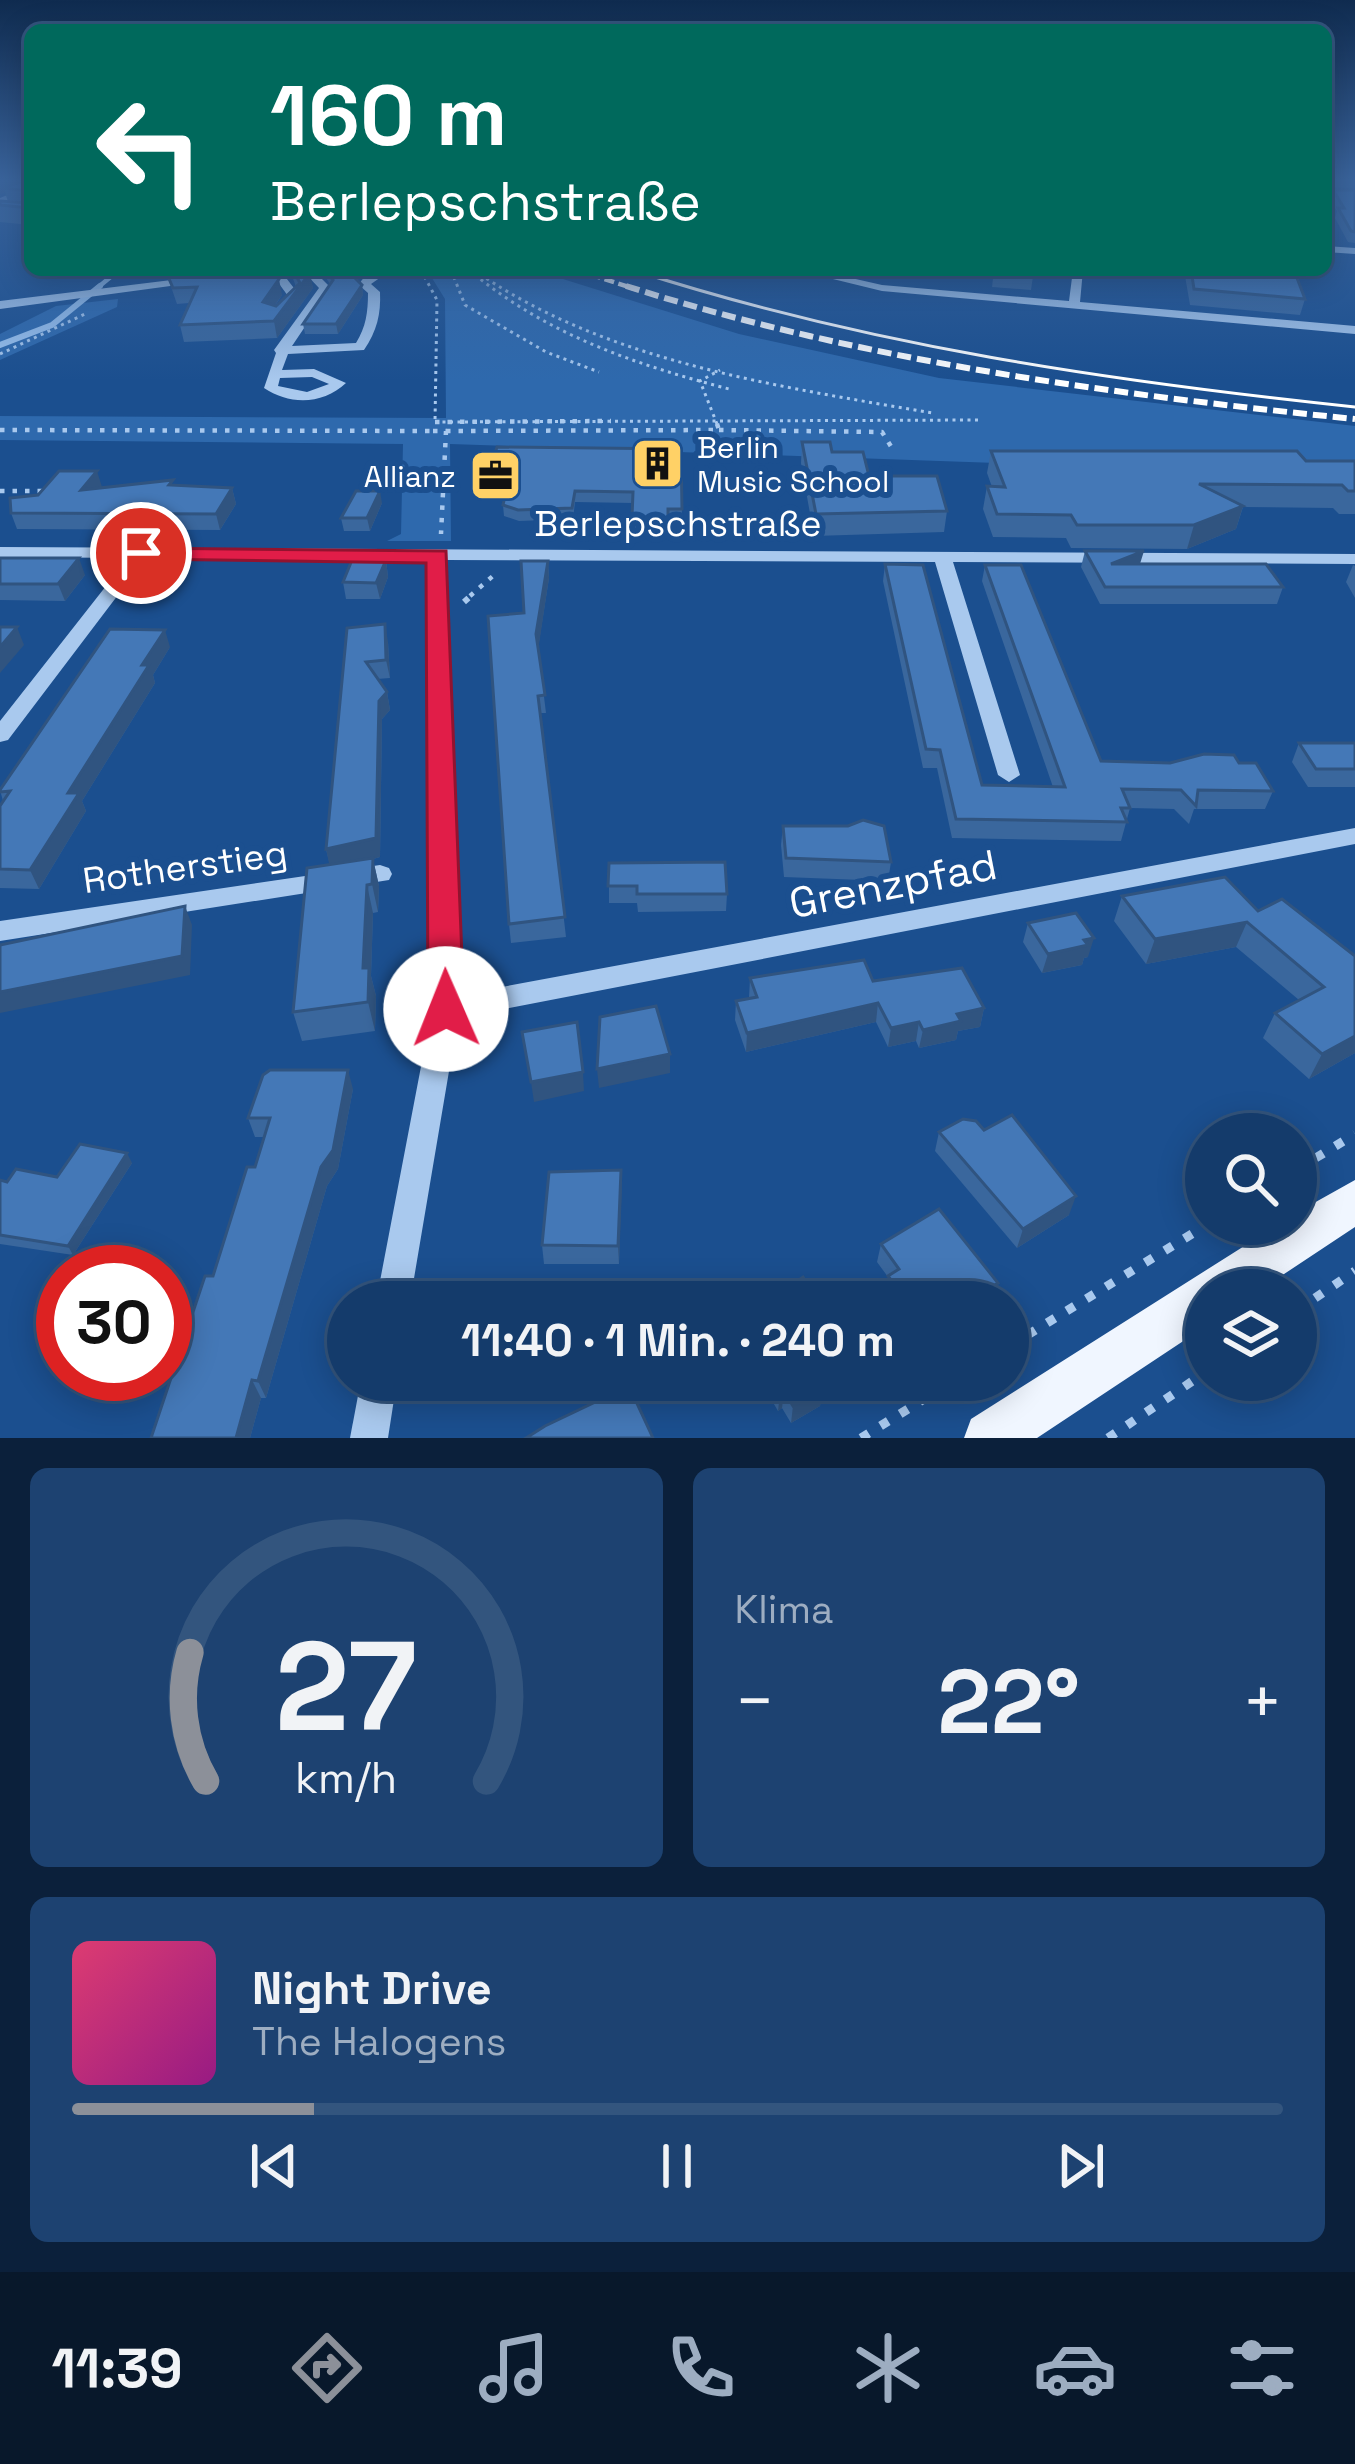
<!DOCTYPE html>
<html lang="de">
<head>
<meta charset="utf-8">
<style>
	:root { --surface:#143b6b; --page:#1d4271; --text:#f1f3f6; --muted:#9dadc1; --line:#33557e; --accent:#8c9099 }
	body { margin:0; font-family:"Space Grotesk",sans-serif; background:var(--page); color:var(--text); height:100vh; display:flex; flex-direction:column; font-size:45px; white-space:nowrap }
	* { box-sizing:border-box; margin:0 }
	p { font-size:39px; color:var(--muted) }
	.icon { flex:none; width:66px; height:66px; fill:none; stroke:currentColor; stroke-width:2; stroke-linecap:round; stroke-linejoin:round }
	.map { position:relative; height:1438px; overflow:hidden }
	.panel { display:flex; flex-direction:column; gap:30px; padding:30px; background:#0b203b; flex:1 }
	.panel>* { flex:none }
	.banner { position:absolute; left:24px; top:24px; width:1308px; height:252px; border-radius:18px; box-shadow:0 6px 30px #0003,0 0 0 3px var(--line); background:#00695c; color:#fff; overflow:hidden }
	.buttons { position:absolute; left:1185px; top:1113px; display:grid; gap:24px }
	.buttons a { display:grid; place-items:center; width:132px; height:132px; border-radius:50%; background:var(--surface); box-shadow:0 6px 30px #0003,0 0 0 3px var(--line); font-size:60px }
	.speed { position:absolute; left:36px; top:1245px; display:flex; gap:24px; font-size:60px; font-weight:700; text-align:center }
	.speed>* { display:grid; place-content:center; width:156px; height:156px; border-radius:50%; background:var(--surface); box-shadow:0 6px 30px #0003,0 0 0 3px var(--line); line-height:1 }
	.speed .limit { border:18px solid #d22; background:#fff; color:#111 }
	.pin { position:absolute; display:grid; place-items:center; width:102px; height:102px; color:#fff; margin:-51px; border:6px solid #fff; border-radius:50%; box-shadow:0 3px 12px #0007 }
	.me { position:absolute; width:132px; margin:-66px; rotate:359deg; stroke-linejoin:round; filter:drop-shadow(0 0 9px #0008) }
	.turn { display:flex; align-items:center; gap:42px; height:252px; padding:0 48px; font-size:54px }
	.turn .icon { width:156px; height:156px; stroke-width:2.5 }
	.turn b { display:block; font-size:84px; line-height:102px }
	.big { font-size:90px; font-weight:700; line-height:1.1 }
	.panel .widget { flex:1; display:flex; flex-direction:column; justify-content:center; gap:18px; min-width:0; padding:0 42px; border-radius:18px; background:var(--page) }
	.panel .dial { align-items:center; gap:0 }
	.dial svg { height:312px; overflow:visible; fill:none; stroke:var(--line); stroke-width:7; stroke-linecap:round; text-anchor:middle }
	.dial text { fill:var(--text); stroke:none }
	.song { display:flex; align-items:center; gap:36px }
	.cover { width:144px; height:144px; border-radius:18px; background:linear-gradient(135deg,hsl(340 70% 55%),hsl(310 70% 35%)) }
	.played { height:12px; border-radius:6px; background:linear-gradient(90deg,var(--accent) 20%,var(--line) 20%) }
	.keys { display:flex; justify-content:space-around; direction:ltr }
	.heat { display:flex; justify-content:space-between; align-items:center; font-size:66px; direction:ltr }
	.panel .tiles { flex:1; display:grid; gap:30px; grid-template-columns:1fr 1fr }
	.widget:last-child { grid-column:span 2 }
	.trip { position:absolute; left:327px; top:1281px; width:702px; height:120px; border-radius:60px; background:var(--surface); box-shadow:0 6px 30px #0003,0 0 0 3px var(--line); font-weight:700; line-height:120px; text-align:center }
	.tabs { display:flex; height:192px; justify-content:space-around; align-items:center; background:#08182b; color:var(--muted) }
	.tabs .icon { width:84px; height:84px }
	.tabs .current { color:var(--accent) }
	.tabs b { font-size:54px; color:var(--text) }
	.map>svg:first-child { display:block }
	.green { fill:#2e69ad }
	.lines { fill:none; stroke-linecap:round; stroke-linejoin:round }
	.stream-far1 { stroke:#9cc4f0; stroke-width:4.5 }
	.stream { stroke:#9cc4f0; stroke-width:6 }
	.path-far3 { stroke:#a9c9ee; stroke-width:3; stroke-dasharray:3 4.5; stroke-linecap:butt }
	.path-far2 { stroke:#a9c9ee; stroke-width:4.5; stroke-dasharray:4.5 8; stroke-linecap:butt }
	.path-far1 { stroke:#a9c9ee; stroke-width:6; stroke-dasharray:6 9; stroke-linecap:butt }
	.path { stroke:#a9c9ee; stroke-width:9; stroke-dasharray:9 14; stroke-linecap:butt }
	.minor { fill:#a9c9ee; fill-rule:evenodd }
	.major { fill:#f0f6ff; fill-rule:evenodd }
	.tram { stroke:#fff; stroke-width:3 }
	.rail-far1 { stroke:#fff; stroke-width:4.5; stroke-dasharray:10 4.5; stroke-linecap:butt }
	.rail { stroke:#fff; stroke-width:6; stroke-dasharray:14 6; stroke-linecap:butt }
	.wall { fill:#3a679d }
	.shaded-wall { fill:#305480 }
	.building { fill:#4478b7; stroke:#305480; stroke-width:3 }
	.route { fill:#e11d48; stroke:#92132f; stroke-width:3 }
	.labels { text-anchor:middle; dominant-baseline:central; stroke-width:12; stroke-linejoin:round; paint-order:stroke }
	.far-poi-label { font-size:30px; fill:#fff; stroke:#1b4f8f; text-anchor:start }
	.street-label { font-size:36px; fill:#fff; stroke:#1b4f8f }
	.near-street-label { font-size:42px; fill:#fff; stroke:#1b4f8f }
</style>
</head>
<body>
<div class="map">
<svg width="1355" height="1438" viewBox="0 0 1355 1438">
	<rect width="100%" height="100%" fill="#1b4f8f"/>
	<g class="green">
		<path d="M427,270H534L739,334L939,378L1355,426V469L1054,465L450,444L451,541H387L401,534L403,444L0,440V416L446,418L445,299Z"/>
		<path d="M118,299L117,307L0,360V334L56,306Z"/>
	</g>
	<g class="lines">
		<path class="stream-far1" d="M96,289L119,270"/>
		<path class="stream" d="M0,345L52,325L100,286"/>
		<g class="path-far3">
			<path d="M421,270L437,300L435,422"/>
			<path d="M451,270L465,305L546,352L599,372"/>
			<path d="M469,270C547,335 636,365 733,390"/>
			<path d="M474,270C605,362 777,386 932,413"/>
			<path d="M0,354L85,314"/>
			<path d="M435,422L978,420"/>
			<path d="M717,424L700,381L720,370"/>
		</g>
		<g class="path-far2">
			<path d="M435,422L611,421"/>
			<path d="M0,430L433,431"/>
			<path d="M719,430L882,432L892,448"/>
			<path d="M433,431H446L441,534"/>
			<path d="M446,431L719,430L716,421"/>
			<path d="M0,491H44"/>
			<path d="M470,596L494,575"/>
		</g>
		<path class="path-far1" d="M464,602L474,593"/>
		<g class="path">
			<path d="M1296,1170L1355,1134"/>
			<path d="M1296,1311L1355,1271"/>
			<path d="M1008,1347L1208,1224"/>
			<path d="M861,1438L955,1380"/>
			<path d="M1108,1438L1206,1372"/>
		</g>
		<g class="minor">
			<path d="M30,186V192L0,204V198Z"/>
			<path d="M1326,189L1355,191V197L1326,195Z"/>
			<path d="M1326,246L1355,248V254L1326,252Z"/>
			<path d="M269,270H280L300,296L284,313L274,310L288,296Z"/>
			<path d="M302,270H313L331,288L292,346L356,343C366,327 368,312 368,293L359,285C366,271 377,270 391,270L371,284L380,292C381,314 377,331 364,350L288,354L282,370L314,369L346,383C323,405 289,405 264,388L276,353L274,350L319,288ZM312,377L329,384L307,392L278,386L280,378Z"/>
			<path d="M796,270H816L882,285L1069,301L1073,270H1083L1080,302L1355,326V334L882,291Z"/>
			<path d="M196,277L202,280L200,282L0,309V301Z"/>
			<path d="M0,547L1355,554V564L953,562L1020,775L1009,782L998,775L935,562L447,560L459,995L1355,828V844L458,1018L410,1302H376L432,1009L429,559L146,558L8,740L0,742V721L128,558L0,557Z"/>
			<path d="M380,865L389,868L392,874L389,880L0,941V921Z"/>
			<path d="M361,1380H397L388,1438H350Z"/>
		</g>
		<path class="major" d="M1355,1180V1227L1260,1290H1206V1326L1037,1438H964L971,1419L1279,1224H1296V1213Z"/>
		<path class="tram" d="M633,270C869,346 1109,381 1355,407"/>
		<path class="rail-far1" d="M577,270L635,289"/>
		<path class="rail" d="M626,286C862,361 1108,394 1355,419"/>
	</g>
	<g class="wall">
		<path d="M0,180H30V225L0,222V201L8,202L5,192L0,194Z"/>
		<path d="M1326,180H1355V188L1326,187Z"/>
		<path d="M1333,190H1355V243L1348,242L1335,218L1337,211L1330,200Z"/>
		<path d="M163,270H272L282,295L275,306L296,287L290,270H308L313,288L277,338L184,342L180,325L189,303L177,304L167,275H165Z"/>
		<path d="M321,270H372L358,278L357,280L362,285L363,295L338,334H305L303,324L330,284Z"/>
		<path d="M913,270H950L948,279L912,276Z"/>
		<path d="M994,270L1048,273L1033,276L1031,290L992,287Z"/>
		<path d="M1184,270H1294L1305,299L1300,315L1190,305Z"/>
		<path d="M802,442L832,452L869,476L947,511L944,532L814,536L801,463Z"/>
		<path d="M681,449L682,520H669L668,535H640V529H633V503L575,502L573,519L519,521L504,516L503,505L507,489H488L487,478Z"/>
		<path d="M991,451L1355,461V514H1339L1333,508L1243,507L1236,529L1187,549L1071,548L1066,538L993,537L983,509L987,486L992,487L987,473Z"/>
		<path d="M174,485L232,488L236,504L220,530L17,529L11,513L38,495L102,487Z"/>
		<path d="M382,503L370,531H344L341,518Z"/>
		<path d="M1085,551L1140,564L1283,587L1277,604H1100L1081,567Z"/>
		<path d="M0,558L85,575L65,601L0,600Z"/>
		<path d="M386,560L388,577L380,599H346L343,582Z"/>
		<path d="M548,561L549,578L538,648L546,713H540L566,937L511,943L509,924L524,613Z"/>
		<path d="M885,564L982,785L1053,787L982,581L985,565L1101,761L1239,763L1273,791L1265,809H1194L1189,824L1174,809L1130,808L1121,841L952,838L937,768H923L883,581Z"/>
		<path d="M1353,565L1355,566V598L1346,582Z"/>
		<path d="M347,628L388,642L390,678L377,679L387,692L390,710L382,719L380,857L373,859L379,886L378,912L373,913L371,976L376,996L375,1031L302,1041L293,1012L330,865L326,849Z"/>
		<path d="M170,647L153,675L155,683L82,801L86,811L39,889L0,888V806L3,801L0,790Z"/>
		<path d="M1299,743H1355V787H1308L1292,762Z"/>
		<path d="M783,826L891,862L888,881L784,877L781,845Z"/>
		<path d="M609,863L727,894L726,911L638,912L637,903H609Z"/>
		<path d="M1122,896L1258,911L1355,956V1053L1309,1079L1263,1038L1275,1013L1299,1000L1236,947L1146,964L1114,921Z"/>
		<path d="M1028,923L1088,957L1084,958L1082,965L1042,973L1023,942Z"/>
		<path d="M750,978L873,981L984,1008L980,1027L958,1031L956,1040L919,1048L916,1041L888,1047L876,1022L746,1052L735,1020L736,1001L749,998Z"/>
		<path d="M353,1089L338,1169L327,1186L266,1398H261L250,1438L213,1276L255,1167L264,1137H255L248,1118Z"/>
		<path d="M984,1130L1069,1215L1017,1248L935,1151L939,1132Z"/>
		<path d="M132,1163L73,1255L0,1244V1180L7,1182L57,1177Z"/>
		<path d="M621,1170L619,1264H544L542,1245Z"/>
		<path d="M881,1244L998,1283L995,1293L997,1296L995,1302H889L884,1295L888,1277L877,1262Z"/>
		<path d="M760,1380H830L821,1385L823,1389L820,1406L791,1423L782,1408L778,1411Z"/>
	</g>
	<g class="shaded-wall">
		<path d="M0,180H30L4,188L5,192L0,194Z"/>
		<path d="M164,270H224L165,275Z"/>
		<path d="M355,270H372L358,278L355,286L353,276Z"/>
		<path d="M1034,270H1048V273L1033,276Z"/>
		<path d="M310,273L313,288L277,338L274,321Z"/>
		<path d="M279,279L282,295L266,318L263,302Z"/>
		<path d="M362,285L363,295L338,334L336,324Z"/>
		<path d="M97,471L102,487L81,490Z"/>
		<path d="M232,488L236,504L220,530L216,514Z"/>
		<path d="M380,491L382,503L370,531L367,518Z"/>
		<path d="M1243,506L1236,529L1187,549L1194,525Z"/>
		<path d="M1144,551L1139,567L1111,564Z"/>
		<path d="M79,558L85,575L65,601L58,584Z"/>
		<path d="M386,560L388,577L380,599L376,583Z"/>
		<path d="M548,561L549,578L538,651L536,634Z"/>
		<path d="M385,624L388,642L390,678L386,660Z"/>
		<path d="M17,627L24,645L0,673V647Z"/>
		<path d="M165,630L170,647L153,675L155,683L82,801L86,811L39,889L30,870L68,793L142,665Z"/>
		<path d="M387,692L390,710L382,719L380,857L373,859L379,886L378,912L372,884L330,868L326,849L379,701Z"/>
		<path d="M367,885L373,913L371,976L376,996L375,1031L368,1002L363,968Z"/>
		<path d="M185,906L192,925L190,975L0,1013V992Z"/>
		<path d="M1247,922L1236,947L1146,964L1155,939Z"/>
		<path d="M1094,938L1088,957L1084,958L1082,965L1042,973L1048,954Z"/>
		<path d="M878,1003L876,1022L746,1052L747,1033Z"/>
		<path d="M984,1008L980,1027L958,1031L956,1040L919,1048L923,1030L957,1014Z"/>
		<path d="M919,1022L916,1041L888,1047L891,1028Z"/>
		<path d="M1355,1036V1053L1309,1079L1322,1054Z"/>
		<path d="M670,1054V1073L599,1088L597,1069Z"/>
		<path d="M348,1070L353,1089L338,1169L327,1186L266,1398L258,1381Z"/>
		<path d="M583,1072L584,1091L534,1102L531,1082Z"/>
		<path d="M127,1153L132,1163L73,1255L68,1246Z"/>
		<path d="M621,1170L622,1189L619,1264L618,1246Z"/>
		<path d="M1076,1196L1069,1215L1017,1248L1023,1229Z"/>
		<path d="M916,1292L913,1302H904L905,1299Z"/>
		<path d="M252,1380L261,1398L250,1438H236Z"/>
		<path d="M823,1389L820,1406L791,1423L793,1406Z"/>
		<path d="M784,1391L782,1408L778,1411L780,1394Z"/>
	</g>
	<g class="building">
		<path d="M24,180H30V208L0,205V201L28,203V191L4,188Z"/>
		<path d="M1333,190H1355V232L1351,231L1338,208H1344Z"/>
		<path d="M199,270H272L279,279L263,302L276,306L300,283L293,270H308L310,273L274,321L180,325L197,287L173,288L167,274Z"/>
		<path d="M325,270H355L353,276L362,285L336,324H303L333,280Z"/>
		<path d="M994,270H1034L1033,276L994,272Z"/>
		<path d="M1191,270H1294L1305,299L1194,289Z"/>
		<path d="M802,442H830L832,452H863L869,476H937L947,511L816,514Z"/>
		<path d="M497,447L681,449L682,509H668V524H640L641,518L632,517L633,492L575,491L572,508L518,510L503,505L509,478H487Z"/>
		<path d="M991,451H1297L1306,461H1355V491H1348L1342,485L1199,484L1243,506L1194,525H1077L1071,515L997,514L987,486L1005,487Z"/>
		<path d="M59,471H97L81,490L173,480L169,485L232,488L216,514L11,513L10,498L38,495Z"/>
		<path d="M356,491H380L367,518H341Z"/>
		<path d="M1085,551H1144L1111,564H1266L1283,587H1105Z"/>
		<path d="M0,558H79L58,584H0Z"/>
		<path d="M352,560H386L376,583L343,582Z"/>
		<path d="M521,561H548L536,634L545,695L538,696L565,917L509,924L488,616L524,613Z"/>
		<path d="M885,564L923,565L982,785L1065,787L985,565H1021L1101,761L1170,763L1204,754L1234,755L1239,763H1256L1273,791L1198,790L1196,806L1181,790L1122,789L1130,808H1121L1127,822L956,819L940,750L926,749Z"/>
		<path d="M385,624L386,660L366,662L387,692L379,701L376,838L326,849L347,628Z"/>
		<path d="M0,627H17L0,647Z"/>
		<path d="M110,629L165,630L142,665H149L68,793H79L30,870L0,869V806L10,791L0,792V790Z"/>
		<path d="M1299,743H1355V769H1316Z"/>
		<path d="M863,820L884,826L891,862L786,858L783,826H848Z"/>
		<path d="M373,858L372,884L367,885L363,968H369L368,1002L293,1012L307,868Z"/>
		<path d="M725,862L727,894H637V886H608L609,863Z"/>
		<path d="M1225,877L1258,911L1282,899L1355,956V1036L1322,1054L1275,1013L1324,987L1247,922L1155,939L1122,896Z"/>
		<path d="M185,906L182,956L0,992V945Z"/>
		<path d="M1076,913L1094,938L1084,940L1088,945L1048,954L1028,923Z"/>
		<path d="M864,960L873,981L962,968L984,1008L957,1014L961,1021L923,1030L919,1022L891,1028L878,1003L747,1033L736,1001L757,997L750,978Z"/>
		<path d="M656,1006L670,1054L597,1069L600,1017Z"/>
		<path d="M577,1022L583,1072L531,1082L522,1032Z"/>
		<path d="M270,1070H348L333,1150L321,1167L258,1381L252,1380L236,1438H151L205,1276H213L247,1167H255L270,1118H248L263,1075Z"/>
		<path d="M1012,1115L1076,1196L1023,1229L939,1132L963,1119L976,1121L984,1130Z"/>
		<path d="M80,1144L127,1153L68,1246L0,1235V1180L7,1182L16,1169L57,1177Z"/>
		<path d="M621,1170L618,1246L542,1245L549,1172Z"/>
		<path d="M939,1209L998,1283L990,1288L997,1296L988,1302H964L959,1300L956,1302H923L916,1292L905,1299L888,1276L899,1269L881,1244Z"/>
		<path d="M803,1277L817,1300L824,1296L828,1302H766Z"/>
		<path d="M772,1380H818L823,1389L793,1406L784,1391L780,1394Z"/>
		<path d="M629,1386L653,1438H526L545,1426Z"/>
	</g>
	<linearGradient id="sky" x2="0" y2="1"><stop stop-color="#0f2b4f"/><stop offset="0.47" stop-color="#39639b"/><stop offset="1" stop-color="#39639b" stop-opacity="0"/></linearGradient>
	<rect width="1355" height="381" fill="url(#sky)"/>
	<path class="route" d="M133,548L446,551L464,1009L458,1019L446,1023L433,1019L428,1009L426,563L141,559L129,553Z"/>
	<defs>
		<symbol id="building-square" viewBox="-11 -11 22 22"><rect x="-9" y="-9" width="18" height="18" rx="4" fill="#ffd166" stroke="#1b4f8f"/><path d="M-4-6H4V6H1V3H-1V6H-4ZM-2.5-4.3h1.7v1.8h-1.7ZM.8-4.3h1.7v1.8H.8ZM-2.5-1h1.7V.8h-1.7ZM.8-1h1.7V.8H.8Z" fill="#111"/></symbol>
		<symbol id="office-square" viewBox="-11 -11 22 22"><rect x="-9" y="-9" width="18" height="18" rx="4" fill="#ffd166" stroke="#1b4f8f"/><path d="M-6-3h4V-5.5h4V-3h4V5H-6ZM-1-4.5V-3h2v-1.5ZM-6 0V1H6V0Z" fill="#111"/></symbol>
	</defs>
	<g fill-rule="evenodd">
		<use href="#building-square" x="628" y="434" width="59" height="59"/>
		<use href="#office-square" x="466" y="446" width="59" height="59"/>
	</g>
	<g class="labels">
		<g class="far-poi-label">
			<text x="697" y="447">Berlin<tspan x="697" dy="34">Music School</tspan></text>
			<text x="456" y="476" text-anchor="end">Allianz</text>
		</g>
		<g class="street-label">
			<text x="678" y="524">Berlepschstraße</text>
			<text transform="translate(185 867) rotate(-8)">Rotherstieg</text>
		</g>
		<g class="near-street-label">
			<text transform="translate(893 884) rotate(-11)">Grenzpfad</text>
		</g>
	</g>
</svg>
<div class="buttons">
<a><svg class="icon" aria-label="search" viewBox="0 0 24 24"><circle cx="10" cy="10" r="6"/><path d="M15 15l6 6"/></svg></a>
<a><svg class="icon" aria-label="layers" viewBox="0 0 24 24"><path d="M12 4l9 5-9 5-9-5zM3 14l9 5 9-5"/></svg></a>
</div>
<div class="speed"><div class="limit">30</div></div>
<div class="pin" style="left:141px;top:553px;background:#d93025"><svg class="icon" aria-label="arrive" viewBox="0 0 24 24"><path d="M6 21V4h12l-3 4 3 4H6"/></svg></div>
<svg class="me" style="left:446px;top:1009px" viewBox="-20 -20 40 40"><circle r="19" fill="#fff"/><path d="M0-13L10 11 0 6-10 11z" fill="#e11d48"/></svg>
<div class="trip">11:40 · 1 Min. · 240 m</div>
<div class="banner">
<div class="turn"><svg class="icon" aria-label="left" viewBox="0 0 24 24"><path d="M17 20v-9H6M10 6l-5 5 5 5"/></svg><div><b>160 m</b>Berlepschstraße</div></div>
</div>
</div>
<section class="panel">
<div class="tiles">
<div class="widget dial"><svg viewBox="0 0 100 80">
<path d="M14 69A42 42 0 1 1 86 69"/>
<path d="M14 69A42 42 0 0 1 10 36" stroke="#8c9099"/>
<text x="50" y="56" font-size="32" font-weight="700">27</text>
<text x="50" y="72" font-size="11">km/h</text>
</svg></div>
<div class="widget"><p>Klima</p>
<div class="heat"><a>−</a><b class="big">22°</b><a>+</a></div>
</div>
<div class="widget">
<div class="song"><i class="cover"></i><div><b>Night Drive</b><p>The Halogens</p></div></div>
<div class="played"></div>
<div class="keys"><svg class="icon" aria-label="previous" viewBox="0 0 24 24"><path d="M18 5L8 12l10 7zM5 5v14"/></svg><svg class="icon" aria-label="pause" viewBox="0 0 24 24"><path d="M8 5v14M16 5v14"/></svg><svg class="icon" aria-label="next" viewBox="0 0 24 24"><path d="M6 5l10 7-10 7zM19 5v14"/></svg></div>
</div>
</div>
</section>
<nav class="tabs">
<b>11:39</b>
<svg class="icon current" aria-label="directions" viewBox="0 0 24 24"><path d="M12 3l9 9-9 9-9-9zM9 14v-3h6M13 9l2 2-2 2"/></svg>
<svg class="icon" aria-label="music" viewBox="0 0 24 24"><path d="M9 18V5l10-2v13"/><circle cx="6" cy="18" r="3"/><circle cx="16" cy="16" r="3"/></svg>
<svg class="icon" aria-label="phone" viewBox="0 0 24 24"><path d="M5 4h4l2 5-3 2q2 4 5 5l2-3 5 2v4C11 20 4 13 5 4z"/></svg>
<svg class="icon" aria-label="climate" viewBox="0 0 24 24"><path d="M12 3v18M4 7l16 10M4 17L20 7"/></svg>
<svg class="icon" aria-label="car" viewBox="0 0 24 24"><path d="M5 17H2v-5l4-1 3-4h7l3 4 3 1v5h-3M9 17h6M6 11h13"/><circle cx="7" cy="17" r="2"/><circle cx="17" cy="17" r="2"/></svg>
<svg class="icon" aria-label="filters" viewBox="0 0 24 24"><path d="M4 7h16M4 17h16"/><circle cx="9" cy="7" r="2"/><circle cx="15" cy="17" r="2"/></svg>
</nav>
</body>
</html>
